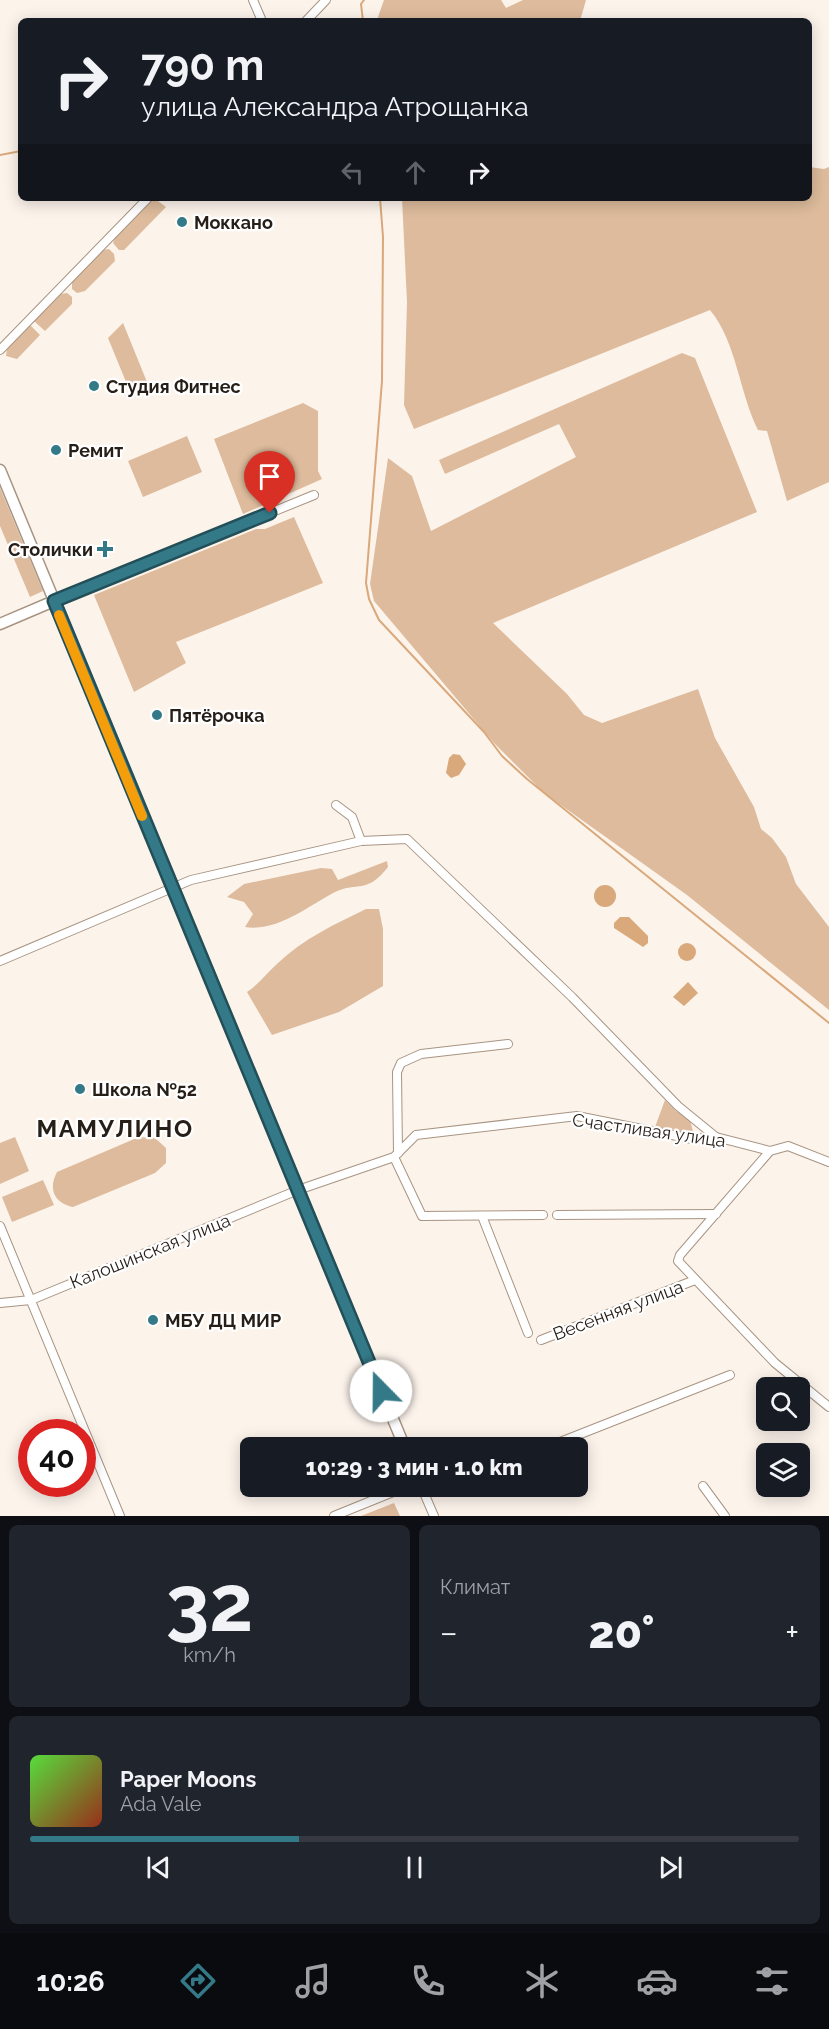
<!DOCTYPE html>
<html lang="ru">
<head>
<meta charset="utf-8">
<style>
	:root { --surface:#171b24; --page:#20242c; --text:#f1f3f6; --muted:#9ea1a6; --line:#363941; --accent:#347988 }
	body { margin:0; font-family:Raleway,sans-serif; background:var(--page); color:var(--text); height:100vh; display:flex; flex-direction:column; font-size:22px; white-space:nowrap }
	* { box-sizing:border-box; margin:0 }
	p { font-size:20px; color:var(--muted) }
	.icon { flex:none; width:33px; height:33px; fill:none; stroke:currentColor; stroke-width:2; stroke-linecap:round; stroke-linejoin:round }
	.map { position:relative; height:1516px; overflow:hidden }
	.details { display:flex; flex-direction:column; gap:9px; padding:9px; background:#0d0f14; flex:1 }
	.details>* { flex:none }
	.top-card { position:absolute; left:18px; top:18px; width:794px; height:183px; border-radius:9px; box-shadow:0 3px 15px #0003; background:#171b24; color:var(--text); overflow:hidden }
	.fabs { position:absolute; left:756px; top:1377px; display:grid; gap:12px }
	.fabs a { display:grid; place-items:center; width:54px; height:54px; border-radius:9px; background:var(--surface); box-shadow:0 3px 15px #0003; font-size:30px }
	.speed { position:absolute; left:18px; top:1419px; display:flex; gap:12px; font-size:30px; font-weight:700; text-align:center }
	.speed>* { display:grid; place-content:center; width:78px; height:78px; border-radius:50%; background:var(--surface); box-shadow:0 3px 15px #0003; line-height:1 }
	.speed .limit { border:9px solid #d22; background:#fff; color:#111 }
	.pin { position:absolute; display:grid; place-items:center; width:51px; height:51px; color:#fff; margin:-62px -26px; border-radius:50% 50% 50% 0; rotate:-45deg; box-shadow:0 0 6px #0007 }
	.pin .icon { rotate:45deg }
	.me { position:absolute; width:66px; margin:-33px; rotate:338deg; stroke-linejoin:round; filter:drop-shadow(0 0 4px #0008) }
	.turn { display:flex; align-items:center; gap:21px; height:126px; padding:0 24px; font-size:27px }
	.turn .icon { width:78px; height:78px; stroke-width:2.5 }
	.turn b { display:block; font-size:42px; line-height:51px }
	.lanes { display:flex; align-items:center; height:57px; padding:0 24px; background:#0003; justify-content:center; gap:30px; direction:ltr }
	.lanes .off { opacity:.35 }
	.big { font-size:45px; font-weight:800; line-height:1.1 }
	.details .widget { flex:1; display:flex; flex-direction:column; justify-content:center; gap:9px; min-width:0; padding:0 21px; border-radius:9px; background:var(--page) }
	.details .dial { align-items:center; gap:0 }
	.dial b { font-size:78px; line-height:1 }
	.song { display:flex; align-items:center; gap:18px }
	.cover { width:72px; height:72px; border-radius:9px; background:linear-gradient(135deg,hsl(110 70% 55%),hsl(10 70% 35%)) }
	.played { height:6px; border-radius:3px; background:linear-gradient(90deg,var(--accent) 35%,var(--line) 35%) }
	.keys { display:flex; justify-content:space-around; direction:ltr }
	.heat { display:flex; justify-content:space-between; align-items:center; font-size:33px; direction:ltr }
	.details .tiles { flex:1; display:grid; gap:9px; grid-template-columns:1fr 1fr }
	.widget:last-child { grid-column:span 2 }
	.trip { position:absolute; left:240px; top:1437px; width:348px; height:60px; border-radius:9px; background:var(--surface); box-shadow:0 3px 15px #0003; font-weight:800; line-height:60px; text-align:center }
	.tabs { display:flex; height:96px; justify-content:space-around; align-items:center; background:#090b0e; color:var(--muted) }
	.tabs .icon { width:42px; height:42px }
	.tabs .selected { color:var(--accent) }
	.tabs b { font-size:27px; color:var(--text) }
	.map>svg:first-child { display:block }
	.green { fill:#ddbb9c }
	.water { fill:#d9a87b }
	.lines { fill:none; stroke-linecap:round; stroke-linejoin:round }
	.stream { stroke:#d9a87b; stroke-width:2 }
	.minor-casing { stroke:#a89482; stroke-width:10 }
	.tertiary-casing { stroke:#a89482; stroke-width:13 }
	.minor { stroke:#fff; stroke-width:8 }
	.tertiary { stroke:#fff; stroke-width:10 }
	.route-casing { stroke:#224f58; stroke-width:15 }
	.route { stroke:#347988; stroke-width:10 }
	.slow { stroke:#f59e0b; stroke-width:10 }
	.poi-dot { fill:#347988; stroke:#fff; stroke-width:2 }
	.labels { text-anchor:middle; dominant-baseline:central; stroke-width:4.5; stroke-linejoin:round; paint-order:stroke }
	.poi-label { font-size:18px; font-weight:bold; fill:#261e17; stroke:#fff; text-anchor:start }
	.street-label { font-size:18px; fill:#261e17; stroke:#fff }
	.district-label { font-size:24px; font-weight:bold; letter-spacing:1.5px; fill:#261e17; stroke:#fff }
</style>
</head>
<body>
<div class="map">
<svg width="829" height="1516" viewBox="0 0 829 1516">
	<rect width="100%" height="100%" fill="#fcf3eb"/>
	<g class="green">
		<path d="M384,0H501L506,8L523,0H586L580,21H379L378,17Z"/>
		<path d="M809,167L824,169L829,167V482L787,501L767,431L758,430C739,392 737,343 710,310L414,429L404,405L407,302L402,198H808Z"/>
		<path d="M154,198L166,207L124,250H119L113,243L115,238Z"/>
		<path d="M109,249L114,254L115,261L85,291L77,293L72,289V282L102,250Z"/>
		<path d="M67,293L72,297V304L45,331L34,321L60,294Z"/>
		<path d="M123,323L149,387L131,394L108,338Z"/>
		<path d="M30,325L40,335L17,359L6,356L7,349Z"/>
		<path d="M682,353L695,358L757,512L493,623L567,694L584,715L602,723L698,689L715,738L754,807L761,829L772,838L786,857L796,884L829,927V1010L687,895L544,793L494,743L374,601L370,584L388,458L412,476L431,531L576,457L559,424L445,474L439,460Z"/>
		<path d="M303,403L318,411V471L322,479L243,514L214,439Z"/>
		<path d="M187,436L202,472L143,497L128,461Z"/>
		<path d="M0,488L43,591L30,597L0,526Z"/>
		<path d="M294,517L323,583L176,642L186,663L134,692L94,595L256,529H265Z"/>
		<path d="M387,861L388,867C366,895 358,881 335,892C308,906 278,932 245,927L253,914L244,902L227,897L244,884L321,868L332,869L338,880Z"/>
		<path d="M366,909H379L383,929V986L339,1012L272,1035L247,992C259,984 267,973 278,963C303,939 335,924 366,909Z"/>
		<path d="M665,1100L676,1111L690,1119L693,1132L690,1135L658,1130L655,1127Z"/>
		<path d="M15,1137L29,1171L0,1184V1143Z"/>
		<path d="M139,1137L155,1138L166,1148V1163L155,1173L73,1207C54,1203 48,1189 57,1172Z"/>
		<path d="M43,1180L54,1205L12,1222L2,1197Z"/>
		<path d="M394,1503L400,1516H361Z"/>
	</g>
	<g class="water">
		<path d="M453,754L460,755L466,764L459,775L451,778L446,773L449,758Z"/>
		<circle cx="605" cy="896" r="11"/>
		<path d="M620,917H629L648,936V943L643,947L614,928V923Z"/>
		<circle cx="687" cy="952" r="9"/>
		<path d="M688,982L698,993L684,1006L673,997Z"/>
	</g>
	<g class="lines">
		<g class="stream">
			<path d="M363,21L361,4L364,0"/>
			<path d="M0,155L21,151"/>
			<path d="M380,198L383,237L382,381L366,583L369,599L379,620L484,732L502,756L527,779L829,1023"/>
		</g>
		<defs>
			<g id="minor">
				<path d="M253,0L262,21"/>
				<path d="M306,21L326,0"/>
				<path d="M0,350L148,198"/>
				<path d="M54,601L314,495"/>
				<path d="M336,805L352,817L361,841"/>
				<path d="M0,961L191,880L361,841L407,839L572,997L678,1106L716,1137"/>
				<path d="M770,1151L680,1255L678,1261L775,1363L829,1407"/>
				<path d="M398,1153L397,1072L401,1063L421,1054L508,1044"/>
				<path d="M394,1157L422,1216L543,1215"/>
				<path d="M557,1215L716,1214"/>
				<path d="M482,1216L528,1333"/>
				<path d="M0,1226L120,1516"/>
				<path d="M0,1303L31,1300L298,1190L394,1157L416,1135L577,1116L692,1139L716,1137L770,1151L788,1146L829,1162"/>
				<path d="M541,1340L695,1280"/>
				<path d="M545,1448L730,1375"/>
				<path d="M421,1486L434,1516"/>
				<path d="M703,1486L725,1516"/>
				<path d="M334,1516L408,1486"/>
			</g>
			<g id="tertiary">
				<path d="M0,470L405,1448"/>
				<path d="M0,624L54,601"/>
			</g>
		</defs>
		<use href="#minor" class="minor-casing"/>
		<use href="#tertiary" class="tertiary-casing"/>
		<use href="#minor" class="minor"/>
		<use href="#tertiary" class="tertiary"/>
	</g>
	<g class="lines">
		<defs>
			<path id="route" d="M270,513L54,601L381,1391"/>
		</defs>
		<use href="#route" class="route-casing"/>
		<use href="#route" class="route"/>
		<path class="slow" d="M59,615L142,816"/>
	</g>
	<g class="poi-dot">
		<circle cx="182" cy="222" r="6"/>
		<circle cx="94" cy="386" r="6"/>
		<circle cx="56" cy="450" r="6"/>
		<path d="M102 540h6v6h6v6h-6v6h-6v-6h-6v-6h6z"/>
		<circle cx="157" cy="715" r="6"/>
		<circle cx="80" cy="1089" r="6"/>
		<circle cx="153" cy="1320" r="6"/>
	</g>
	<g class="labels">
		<g class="poi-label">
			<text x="194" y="222">Моккано</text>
			<text x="106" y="386">Студия Фитнес</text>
			<text x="68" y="450">Ремит</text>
			<text x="93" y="549" text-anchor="end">Столички</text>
			<text x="169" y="715">Пятёрочка</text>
			<text x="92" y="1089">Школа №52</text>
			<text x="165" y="1320">МБУ ДЦ МИР</text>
		</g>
		<g class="street-label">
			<text transform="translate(649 1130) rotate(8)">Счастливая улица</text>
			<text transform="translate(150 1251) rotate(-22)">Калошинская улица</text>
			<text transform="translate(618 1310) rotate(-21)">Весенняя улица</text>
		</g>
		<g class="district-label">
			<text x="115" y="1128">МАМУЛИНО</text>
		</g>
	</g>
</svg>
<div class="fabs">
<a><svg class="icon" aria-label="search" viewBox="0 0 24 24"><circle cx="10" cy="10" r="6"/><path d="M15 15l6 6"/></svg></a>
<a><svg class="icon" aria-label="layers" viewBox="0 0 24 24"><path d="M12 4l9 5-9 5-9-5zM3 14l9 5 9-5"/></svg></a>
</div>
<div class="speed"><div class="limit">40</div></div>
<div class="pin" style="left:270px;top:513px;background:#d93025"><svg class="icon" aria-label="arrive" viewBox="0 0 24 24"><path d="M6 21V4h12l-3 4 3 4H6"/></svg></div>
<svg class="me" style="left:381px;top:1391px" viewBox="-20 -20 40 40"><circle r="19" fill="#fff"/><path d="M0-13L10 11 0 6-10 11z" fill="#347988"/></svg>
<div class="trip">10:29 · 3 мин · 1.0 km</div>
<div class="top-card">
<div class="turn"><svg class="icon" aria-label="right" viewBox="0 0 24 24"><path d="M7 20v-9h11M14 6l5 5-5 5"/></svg><div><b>790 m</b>улица Александра Атрощанка</div></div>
<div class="lanes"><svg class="icon off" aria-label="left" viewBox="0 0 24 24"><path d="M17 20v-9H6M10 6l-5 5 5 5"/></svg><svg class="icon off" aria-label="ahead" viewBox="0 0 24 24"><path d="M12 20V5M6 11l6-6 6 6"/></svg><svg class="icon" aria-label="right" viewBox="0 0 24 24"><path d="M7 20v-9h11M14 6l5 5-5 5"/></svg></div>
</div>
</div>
<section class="details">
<div class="tiles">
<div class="widget dial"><b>32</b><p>km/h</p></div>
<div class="widget"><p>Климат</p>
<div class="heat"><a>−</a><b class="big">20°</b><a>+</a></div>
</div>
<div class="widget">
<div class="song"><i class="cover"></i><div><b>Paper Moons</b><p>Ada Vale</p></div></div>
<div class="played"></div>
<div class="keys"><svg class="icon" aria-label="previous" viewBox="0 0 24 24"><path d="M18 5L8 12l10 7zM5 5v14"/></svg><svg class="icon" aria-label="pause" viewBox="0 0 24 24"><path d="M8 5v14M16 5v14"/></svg><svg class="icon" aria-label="next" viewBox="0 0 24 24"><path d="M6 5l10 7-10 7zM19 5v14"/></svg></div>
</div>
</div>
</section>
<nav class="tabs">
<b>10:26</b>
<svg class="icon selected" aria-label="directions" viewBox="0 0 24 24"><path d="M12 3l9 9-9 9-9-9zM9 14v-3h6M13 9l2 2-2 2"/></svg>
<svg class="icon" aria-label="music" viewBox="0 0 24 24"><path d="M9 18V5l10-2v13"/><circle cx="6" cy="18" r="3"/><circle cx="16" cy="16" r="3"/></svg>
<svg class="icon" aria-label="phone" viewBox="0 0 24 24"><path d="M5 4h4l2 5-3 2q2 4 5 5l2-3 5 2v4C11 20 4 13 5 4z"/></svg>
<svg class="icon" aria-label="climate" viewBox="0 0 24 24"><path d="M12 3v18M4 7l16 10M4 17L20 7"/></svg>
<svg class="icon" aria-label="car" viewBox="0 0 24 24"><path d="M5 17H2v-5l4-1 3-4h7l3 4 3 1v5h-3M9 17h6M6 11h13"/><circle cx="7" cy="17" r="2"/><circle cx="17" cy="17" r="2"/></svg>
<svg class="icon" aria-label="filters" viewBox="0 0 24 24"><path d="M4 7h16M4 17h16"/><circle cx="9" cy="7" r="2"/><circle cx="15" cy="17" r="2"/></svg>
</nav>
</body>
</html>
